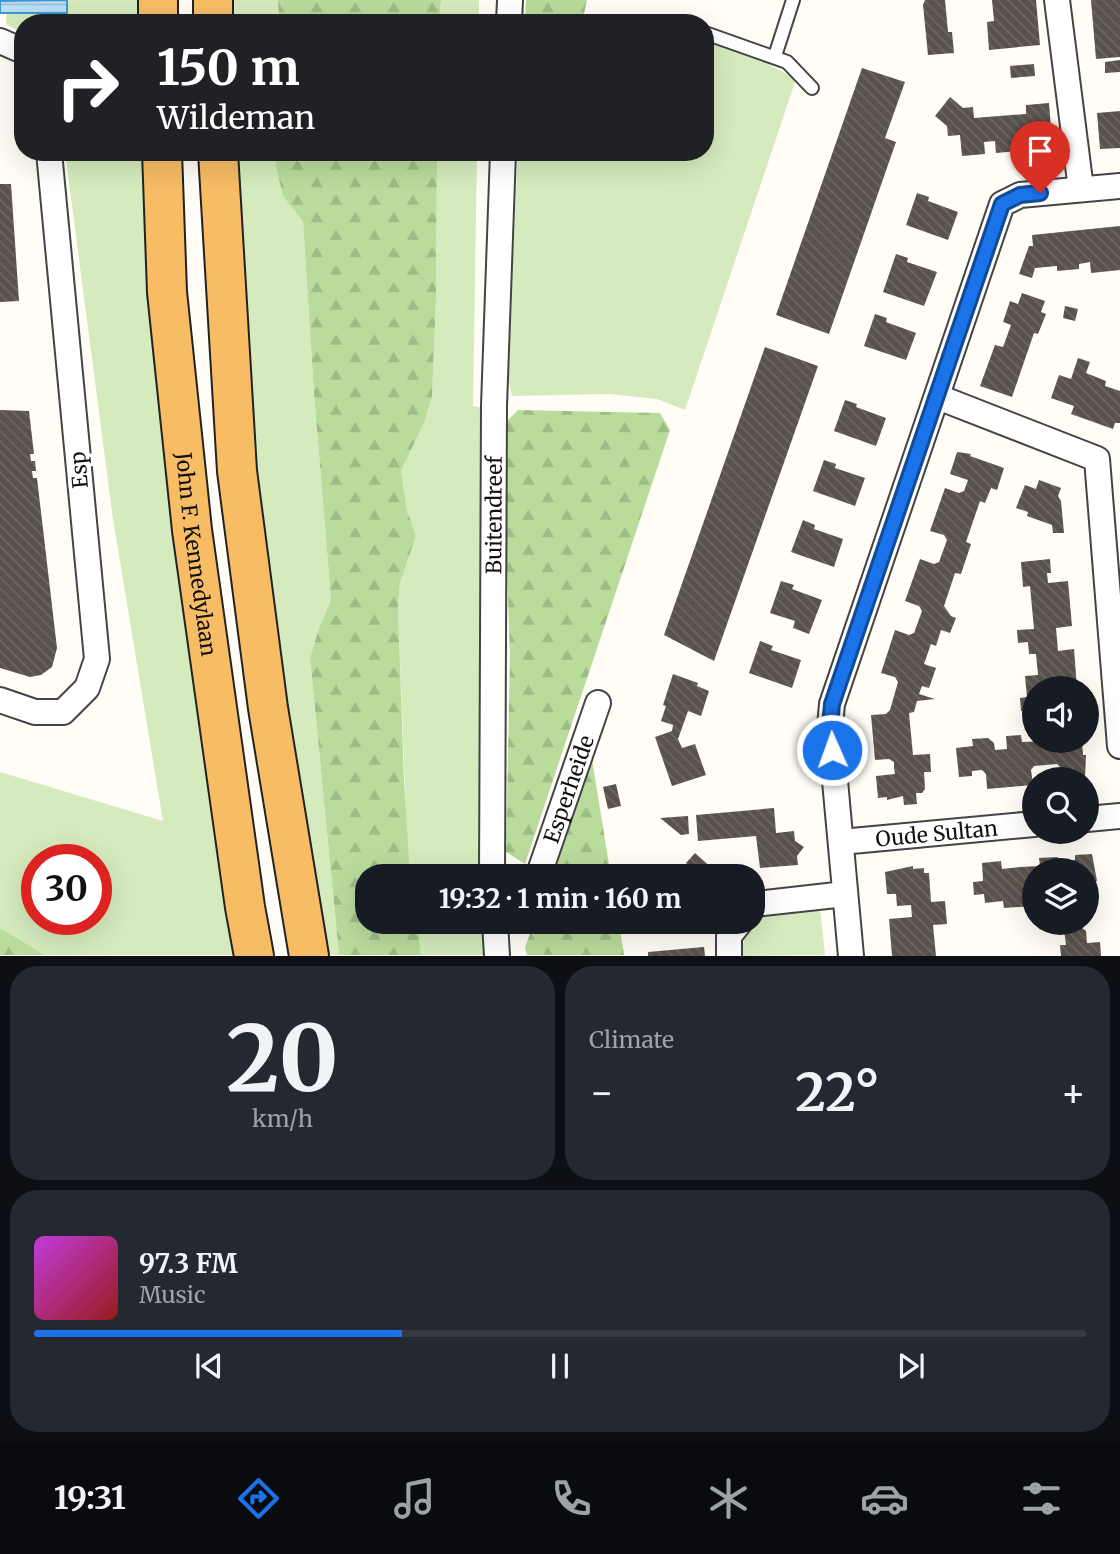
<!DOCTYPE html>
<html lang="en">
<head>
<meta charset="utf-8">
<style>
	:root { --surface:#171b24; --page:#242831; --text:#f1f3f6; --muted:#9ea1a6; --line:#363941; --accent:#1a73e8 }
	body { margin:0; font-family:Merriweather,serif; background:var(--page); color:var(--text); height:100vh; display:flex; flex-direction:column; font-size:26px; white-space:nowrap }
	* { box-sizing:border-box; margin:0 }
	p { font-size:23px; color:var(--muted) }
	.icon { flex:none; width:38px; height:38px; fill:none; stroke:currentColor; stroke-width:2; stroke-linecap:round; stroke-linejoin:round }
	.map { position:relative; height:956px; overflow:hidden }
	.details { display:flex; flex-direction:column; gap:10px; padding:10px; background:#0d0f14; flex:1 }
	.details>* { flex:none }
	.hud { position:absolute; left:14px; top:14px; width:700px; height:147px; border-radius:28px; box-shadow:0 7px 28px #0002; background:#202124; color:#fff; overflow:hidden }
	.tools { position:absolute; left:1022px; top:676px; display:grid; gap:14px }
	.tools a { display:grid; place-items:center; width:77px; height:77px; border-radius:50%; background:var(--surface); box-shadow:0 7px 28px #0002; font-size:35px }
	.speed { position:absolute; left:21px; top:844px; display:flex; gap:14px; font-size:35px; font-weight:700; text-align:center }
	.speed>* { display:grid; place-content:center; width:91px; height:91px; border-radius:50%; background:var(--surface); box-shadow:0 7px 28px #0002; line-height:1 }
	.speed .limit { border:10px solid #d22; background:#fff; color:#111 }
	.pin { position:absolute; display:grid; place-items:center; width:60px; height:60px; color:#fff; margin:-72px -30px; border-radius:50% 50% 50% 0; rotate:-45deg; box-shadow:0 0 7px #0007 }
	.pin .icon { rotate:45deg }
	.me { position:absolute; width:77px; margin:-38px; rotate:358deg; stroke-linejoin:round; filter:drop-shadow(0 0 5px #0008) }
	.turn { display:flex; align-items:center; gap:24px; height:147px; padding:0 28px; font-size:32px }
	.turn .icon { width:91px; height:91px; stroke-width:2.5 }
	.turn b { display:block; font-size:49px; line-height:60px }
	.big { font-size:52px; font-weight:700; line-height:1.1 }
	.details .card { flex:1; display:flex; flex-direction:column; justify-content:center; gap:10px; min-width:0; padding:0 24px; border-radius:28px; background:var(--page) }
	.details .dial { align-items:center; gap:0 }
	.dial b { font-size:91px; line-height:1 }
	.song { display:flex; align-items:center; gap:21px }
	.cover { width:84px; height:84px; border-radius:10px; background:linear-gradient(135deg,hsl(290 70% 55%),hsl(0 70% 35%)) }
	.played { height:7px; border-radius:4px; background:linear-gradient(90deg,var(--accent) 35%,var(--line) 35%) }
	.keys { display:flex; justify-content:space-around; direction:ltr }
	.heat { display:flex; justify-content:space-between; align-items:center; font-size:38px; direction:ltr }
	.details .tiles { flex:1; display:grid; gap:10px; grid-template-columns:1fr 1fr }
	.card:last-child { grid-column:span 2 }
	.trip { position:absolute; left:355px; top:864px; width:410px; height:70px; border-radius:28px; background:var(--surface); box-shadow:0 7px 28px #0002; font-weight:700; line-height:70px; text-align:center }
	.tabs { display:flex; height:112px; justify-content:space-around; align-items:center; background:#090b0e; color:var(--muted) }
	.tabs .icon { width:49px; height:49px }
	.tabs .active { color:var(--accent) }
	.tabs b { font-size:32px; color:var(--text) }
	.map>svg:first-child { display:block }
	.grass { fill:#d5ebbd; fill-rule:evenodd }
	.forest { fill:url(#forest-firs) }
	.water { fill:url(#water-rules); stroke:#3f96cf; stroke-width:2 }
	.building { fill:url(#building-back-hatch) }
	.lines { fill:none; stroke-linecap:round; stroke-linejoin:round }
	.service-casing { stroke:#444; stroke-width:16 }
	.minor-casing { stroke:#444; stroke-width:28 }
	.trunk-casing { stroke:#222; stroke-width:42 }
	.service { stroke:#fff; stroke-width:12 }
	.minor { stroke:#fff; stroke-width:24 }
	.trunk { stroke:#f7bc64; stroke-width:38 }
	.route-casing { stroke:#114b97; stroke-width:18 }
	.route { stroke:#1a73e8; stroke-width:12 }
	.labels { text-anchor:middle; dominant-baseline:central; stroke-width:7; stroke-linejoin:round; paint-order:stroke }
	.street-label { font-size:21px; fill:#111; stroke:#fff }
</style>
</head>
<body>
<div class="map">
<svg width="1120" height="956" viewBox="0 0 1120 956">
	<defs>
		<pattern id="forest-firs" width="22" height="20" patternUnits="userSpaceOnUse" patternTransform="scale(1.75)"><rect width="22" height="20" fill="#b9dc9c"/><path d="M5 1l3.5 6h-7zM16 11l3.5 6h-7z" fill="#9ebc85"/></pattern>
		<pattern id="water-rules" width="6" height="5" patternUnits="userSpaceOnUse" patternTransform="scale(1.75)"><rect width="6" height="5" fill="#b9e0f7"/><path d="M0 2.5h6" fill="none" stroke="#9ebfd3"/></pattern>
		<pattern id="building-back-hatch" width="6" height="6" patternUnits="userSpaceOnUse" patternTransform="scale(1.75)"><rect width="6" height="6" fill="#5a524d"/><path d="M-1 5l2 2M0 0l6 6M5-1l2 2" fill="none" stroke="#6d6662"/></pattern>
	</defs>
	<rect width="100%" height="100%" fill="#fffdf5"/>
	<g class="grass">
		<path d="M7,0H146L147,23H23V33L6,24Z"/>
		<path d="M227,0H278L279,23H228Z"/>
		<path d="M441,0H479V23H439Z"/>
		<path d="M705,40L756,58L796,79L685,410L657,399L610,394L512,396L507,374L518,152H705Z"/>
		<path d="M65,152H149L238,955H44L0,929V772L163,821L113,519ZM37,859H96V919H37Z"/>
		<path d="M233,152H276V167L283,196L303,222L314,393L331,600L319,628L310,658L339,955H325L304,846L262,529L247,365Z"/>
		<path d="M437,152H477L473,406L489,409L488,877H410L408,866L398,607L400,583L416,536L407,510L401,471L425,421L432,397L436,300Z"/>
		<path d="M820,909L825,955L741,956C747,905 780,911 820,909Z"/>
		<path d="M417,922H488V955H421Z"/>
	</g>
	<g class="forest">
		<path d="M278,0H441L439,23H279Z"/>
		<path d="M526,0H587L582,23H525Z"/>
		<path d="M276,152H437L436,300L432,397L425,421L401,471L407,510L416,536L400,583L398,607L404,779L410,877H368V922H417L421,955H339L310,658L319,628L331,600L314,393L303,222L283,196L276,167Z"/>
		<path d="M518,410L660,413L670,430L525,864L506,852L510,656L505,514L506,422Z"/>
		<path d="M592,759L611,877H550Z"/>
		<path d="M534,922H619L624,955H527L525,948Z"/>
		<path d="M0,929H2L44,955H0Z"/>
	</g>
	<path class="water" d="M67,0V13H0V1Z"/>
	<g class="building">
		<path d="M925,0H945L948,32H952L954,53L928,55L923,5Z"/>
		<path d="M992,0H1036L1040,45L989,50L987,22L994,21Z"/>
		<path d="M1091,0H1120V57L1096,59Z"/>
		<path d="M1120,60V72L1105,73V62Z"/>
		<path d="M1034,64L1035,76L1011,78L1010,66Z"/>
		<path d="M862,68L905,82L885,138L896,142L829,334L776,315Z"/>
		<path d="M950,97L963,108L973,107L974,118L1026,114V105L1049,103L1053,154L1030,155L1029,139H1018L1019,151L996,153L995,141L984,142L985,154L962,156L960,135L948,136L947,126L935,116Z"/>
		<path d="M1120,111V148L1100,149L1097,113Z"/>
		<path d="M0,184H11L19,301L0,302Z"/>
		<path d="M917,193L929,197L928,201L958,212L948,240L906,225Z"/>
		<path d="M1120,226V270L1091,273L1090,262L1079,264V269L1057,271V266L1035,268L1032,278L1019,274L1029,246H1033L1032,235Z"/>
		<path d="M896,254L908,258L907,262L937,272L924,306L883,292Z"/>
		<path d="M1022,293L1045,301L1041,312L1046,314L1038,334L1034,333L1012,397L980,386L995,345L1003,347L1011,325L1003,322L1010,301L1018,304Z"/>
		<path d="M1065,306L1078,309L1075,321L1063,318Z"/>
		<path d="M875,314L887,318L886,322L916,333L906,360L864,346Z"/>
		<path d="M765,347L818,366L714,661L664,635Z"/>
		<path d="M1078,358L1090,362L1086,373L1106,381L1105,386L1120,391V423H1115L1113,429L1071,414L1074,406L1051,398L1059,375L1071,379Z"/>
		<path d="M845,400L857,404L856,407L886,418L876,446L834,431Z"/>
		<path d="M0,410L29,411L34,454H30L31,461H35L36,471H32L33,478H37L57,648L52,667L41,675L30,677L0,668Z"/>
		<path d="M957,452L971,454L970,456L1004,468L997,490L991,488L985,503L980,501L966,542L971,544L961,574L955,573L944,606L951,616L956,618L950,633L941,630L936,646L931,644L924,664L936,668L929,688L922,686L919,694L935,699L917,701L914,712L909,713L913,755L930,754L931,772H924L925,789L922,793H916L917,804L904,805L903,796L887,800V797L878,798L876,776L895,774L894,768V762L889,759L875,760L871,715L886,714L890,710L898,682L895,677L881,673L895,630L909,635L914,633L922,611L919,606L905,601L920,559L934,564L939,562L947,540L944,535L930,531L945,488L959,493L964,491L968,480L950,474Z"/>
		<path d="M824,460L836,464L835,468L865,478L855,506L813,491Z"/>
		<path d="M1039,480L1061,488L1058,496L1061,501L1064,533H1053L1052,525L1027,516L1028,512L1016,508L1025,485L1036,489Z"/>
		<path d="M803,520L815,525L814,529L843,539L834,567L791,552Z"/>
		<path d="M1050,559L1051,573H1047L1048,583L1068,581L1072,626L1056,628L1058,651L1074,649L1077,688H1034V710L1021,711L1020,698L1027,697L1025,676L1038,675L1036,654H1029L1028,642L1018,643L1017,630L1034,629L1030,586L1023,587L1021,562Z"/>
		<path d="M781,581L794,585L792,589L822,600L809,634L793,628L795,621L770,613Z"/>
		<path d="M760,641L773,646L771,650L801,660L792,688L749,673Z"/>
		<path d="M673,674L698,683L697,686L709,691L701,716L688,711L678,739L682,748L695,744L706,775L672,786L655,737L672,731L673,725L661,721L666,706L663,705Z"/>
		<path d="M1021,735L1022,742L1082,740L1083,755H1086L1085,779H1062L1061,768L1057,764L1034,766L1031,770L1033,785L987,789L986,774L982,770L972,771V776L959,777L956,748L973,746L972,739L988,738L994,743L995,750L1007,749L1006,736Z"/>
		<path d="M616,784L621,806L608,809L603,787Z"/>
		<path d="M774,808L776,833L794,831L795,841L804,847L797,856L798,865L760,868L756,836L698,841L696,815Z"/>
		<path d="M688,816L689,834L681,835L660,818Z"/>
		<path d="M695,853L722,877H697L699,875L686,863Z"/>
		<path d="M1092,854L1097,881L1094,882L1095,893H1091V897L1087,898V870H1034V906L1004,908L1003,901L985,903L984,894L974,895L973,882L983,881L982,863L1001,861L1002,869L1020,867L1040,866L1039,858L1058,857L1059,865L1071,864L1070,861L1075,860V855Z"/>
		<path d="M913,866V869L924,868V873H929L931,902L945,901L947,924L933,925L936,956H892L889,919L912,917L911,905L897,906L896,894H887L885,872Z"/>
		<path d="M1082,928L1086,931L1087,943L1100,942L1101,956H1061L1060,945H1066L1064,929Z"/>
		<path d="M704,947L705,956H648V952Z"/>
	</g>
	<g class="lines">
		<defs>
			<g id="service">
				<path d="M705,33L787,62L812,88"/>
				<path d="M775,56L793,0"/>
			</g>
			<g id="minor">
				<path d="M1057,0L1081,189"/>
				<path d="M509,23L510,0"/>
				<path d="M0,41L23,51"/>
				<path d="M938,397L1097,459L1120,746"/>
				<path d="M0,700L35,712H63L87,688L97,659L49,152"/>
				<path d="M1087,819L1120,816"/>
				<path id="s1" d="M841,842L1034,824"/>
				<path id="s2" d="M492,877L494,406L503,152"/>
				<path id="s3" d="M538,877L598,703"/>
				<path d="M752,906L755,904L845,894"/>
				<path d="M495,922L497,956"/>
				<path d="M729,956V936L740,922"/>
				<path d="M851,956L830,726L832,704L1002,204L1020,195L1120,186"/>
			</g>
			<g id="trunk">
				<path d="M158,0V23"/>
				<path d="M213,0V23"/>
				<path id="s4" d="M162,152L167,292L192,530L245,907L254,956"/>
				<path d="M218,152L237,471L268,708L309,956"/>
			</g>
		</defs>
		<use href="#service" class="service-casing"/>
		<use href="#minor" class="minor-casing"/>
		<use href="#trunk" class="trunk-casing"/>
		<use href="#service" class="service"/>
		<use href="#minor" class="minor"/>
		<use href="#trunk" class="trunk"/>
	</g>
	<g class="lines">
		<defs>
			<path id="route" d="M832,750L830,726L832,704L1002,204L1020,195L1040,193"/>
		</defs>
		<use href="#route" class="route-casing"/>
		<use href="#route" class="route"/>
	</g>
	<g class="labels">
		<g class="street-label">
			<text transform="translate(79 470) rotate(-95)">Esp</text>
			<text stroke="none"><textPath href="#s2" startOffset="362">Buitendreef</textPath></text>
			<text stroke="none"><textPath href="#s4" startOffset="404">John F. Kennedylaan</textPath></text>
			<text stroke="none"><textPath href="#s3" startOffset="93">Esperheide</textPath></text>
			<text stroke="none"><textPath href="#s1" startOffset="96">Oude Sultan</textPath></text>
		</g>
	</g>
</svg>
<div class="tools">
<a><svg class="icon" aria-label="sound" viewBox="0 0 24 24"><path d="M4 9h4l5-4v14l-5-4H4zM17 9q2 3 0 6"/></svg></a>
<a><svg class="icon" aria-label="search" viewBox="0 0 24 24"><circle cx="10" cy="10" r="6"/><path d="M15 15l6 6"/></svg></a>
<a><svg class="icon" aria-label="layers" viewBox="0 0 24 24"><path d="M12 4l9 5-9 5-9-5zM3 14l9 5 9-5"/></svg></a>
</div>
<div class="speed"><div class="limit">30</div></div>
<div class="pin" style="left:1040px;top:193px;background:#d93025"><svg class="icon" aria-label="arrive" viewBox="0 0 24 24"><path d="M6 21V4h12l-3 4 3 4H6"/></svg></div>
<svg class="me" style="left:832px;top:750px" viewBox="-20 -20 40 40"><circle r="17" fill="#1a73e8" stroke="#fff" stroke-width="3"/><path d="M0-11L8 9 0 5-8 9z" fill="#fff"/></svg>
<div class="trip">19:32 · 1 min · 160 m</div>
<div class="hud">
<div class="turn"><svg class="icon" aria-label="right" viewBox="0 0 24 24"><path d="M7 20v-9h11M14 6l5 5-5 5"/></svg><div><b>150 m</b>Wildeman</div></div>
</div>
</div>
<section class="details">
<div class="tiles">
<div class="card dial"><b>20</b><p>km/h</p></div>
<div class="card"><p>Climate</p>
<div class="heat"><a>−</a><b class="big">22°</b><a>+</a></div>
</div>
<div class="card">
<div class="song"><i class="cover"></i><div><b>97.3 FM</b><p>Music</p></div></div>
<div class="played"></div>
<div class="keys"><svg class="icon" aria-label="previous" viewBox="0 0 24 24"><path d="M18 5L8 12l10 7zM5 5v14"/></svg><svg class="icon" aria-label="pause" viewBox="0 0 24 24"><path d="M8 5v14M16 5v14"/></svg><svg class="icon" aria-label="next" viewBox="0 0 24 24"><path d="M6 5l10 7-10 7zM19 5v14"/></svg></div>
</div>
</div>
</section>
<nav class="tabs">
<b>19:31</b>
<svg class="icon active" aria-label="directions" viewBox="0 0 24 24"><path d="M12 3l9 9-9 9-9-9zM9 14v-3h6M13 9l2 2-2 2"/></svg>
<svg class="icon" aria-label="music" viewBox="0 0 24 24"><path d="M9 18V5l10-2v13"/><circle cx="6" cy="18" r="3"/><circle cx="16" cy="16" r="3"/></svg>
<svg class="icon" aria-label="phone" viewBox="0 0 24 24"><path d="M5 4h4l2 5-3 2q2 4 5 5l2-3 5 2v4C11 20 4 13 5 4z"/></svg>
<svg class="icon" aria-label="climate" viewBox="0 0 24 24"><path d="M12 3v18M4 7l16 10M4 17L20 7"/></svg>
<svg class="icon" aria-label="car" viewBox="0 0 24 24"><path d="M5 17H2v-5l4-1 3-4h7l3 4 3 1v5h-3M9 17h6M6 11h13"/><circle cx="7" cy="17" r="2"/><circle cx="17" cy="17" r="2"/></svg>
<svg class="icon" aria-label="filters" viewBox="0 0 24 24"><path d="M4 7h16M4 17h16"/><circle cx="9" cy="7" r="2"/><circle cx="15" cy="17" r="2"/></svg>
</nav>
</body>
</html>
